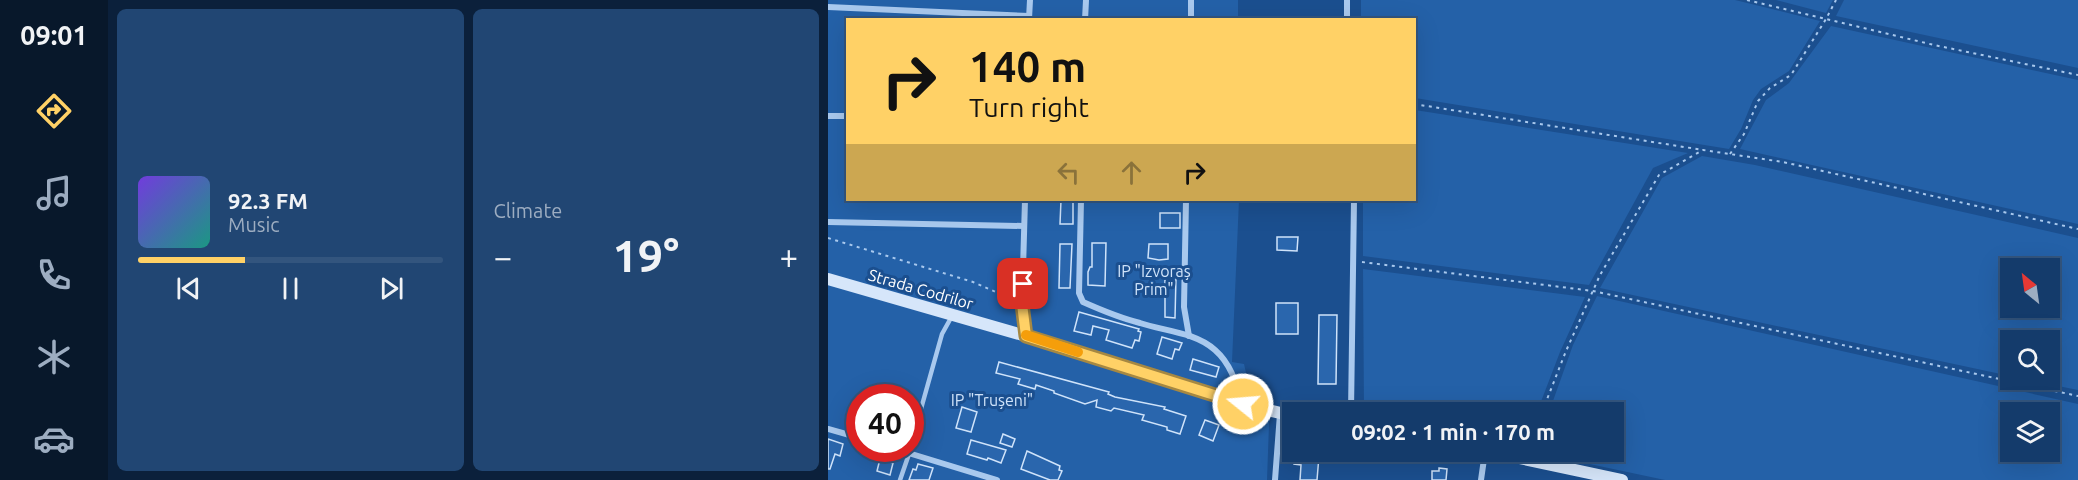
<!DOCTYPE html>
<html lang="en">
<head>
<meta charset="utf-8">
<style>
	:root { --surface:#143b6b; --page:#214673; --text:#f1f3f6; --muted:#9dadc1; --line:#33557e; --accent:#ffd166 }
	body { margin:0; font-family:Ubuntu,sans-serif; background:var(--page); color:var(--text); height:100vh; display:flex; flex-direction:column; font-size:22px; white-space:nowrap }
	* { box-sizing:border-box; margin:0 }
	p { font-size:20px; color:var(--muted) }
	.icon { flex:none; width:33px; height:33px; fill:none; stroke:currentColor; stroke-width:2; stroke-linecap:round; stroke-linejoin:round }
	.map { position:relative; flex:1; overflow:hidden }
	.sheet { display:flex; flex-direction:column; gap:9px; padding:9px; background:#0b203b; width:720px }
	.sheet>* { flex:none }
	.guide { position:absolute; left:18px; top:18px; width:570px; height:183px; border-radius:0px; box-shadow:0 6px 24px #0002,0 0 0 2px var(--line); background:#ffd166; color:#111; overflow:hidden }
	.needle { width:39px; rotate:331deg }
	.buttons { position:absolute; left:1172px; top:258px; display:grid; gap:12px }
	.buttons a { display:grid; place-items:center; width:60px; height:60px; border-radius:0px; background:var(--surface); box-shadow:0 6px 24px #0002,0 0 0 2px var(--line); font-size:30px }
	.speed { position:absolute; left:18px; top:384px; display:flex; gap:12px; font-size:30px; font-weight:700; text-align:center }
	.speed>* { display:grid; place-content:center; width:78px; height:78px; border-radius:50%; background:var(--surface); box-shadow:0 6px 24px #0002,0 0 0 2px var(--line); line-height:1 }
	.speed .limit { border:9px solid #d22; background:#fff; color:#111 }
	.pin { position:absolute; display:grid; place-items:center; width:51px; height:51px; color:#fff; margin:-26px; border-radius:12px; box-shadow:0 3px 9px #0006 }
	.me { position:absolute; width:66px; margin:-33px; rotate:287deg; stroke-linejoin:round; filter:drop-shadow(0 0 4px #0008) }
	.turn { display:flex; align-items:center; gap:21px; height:126px; padding:0 24px; font-size:27px }
	.turn .icon { width:78px; height:78px; stroke-width:2.5 }
	.turn b { display:block; font-size:42px; line-height:51px }
	.lanes { display:flex; align-items:center; height:57px; padding:0 24px; background:#0003; justify-content:center; gap:30px; direction:ltr }
	.lanes .off { opacity:.35 }
	.big { font-size:45px; font-weight:600; line-height:1.1 }
	.sheet .card { flex:1; display:flex; flex-direction:column; justify-content:center; gap:9px; min-width:0; padding:0 21px; border-radius:9px; background:var(--page) }
	.song { display:flex; align-items:center; gap:18px }
	.cover { width:72px; height:72px; border-radius:9px; background:linear-gradient(135deg,hsl(260 70% 55%),hsl(170 70% 35%)) }
	.played { height:6px; border-radius:3px; background:linear-gradient(90deg,var(--accent) 35%,var(--line) 35%) }
	.keys { display:flex; justify-content:space-around; direction:ltr }
	.heat { display:flex; justify-content:space-between; align-items:center; font-size:33px; direction:ltr }
	.sheet .tiles { flex:1; display:grid; gap:9px; grid-template-columns:repeat(2,1fr) }
	.trip { position:absolute; left:454px; top:402px; width:342px; height:60px; border-radius:0px; background:var(--surface); box-shadow:0 6px 24px #0002,0 0 0 2px var(--line); font-weight:600; line-height:60px; text-align:center }
	main { display:flex; flex:1; min-height:0 }
	.dock { display:flex; flex-direction:column; width:108px; justify-content:space-around; align-items:center; background:#08182b; color:var(--muted) }
	.dock .icon { width:42px; height:42px }
	.dock .active { color:var(--accent) }
	.dock b { font-size:27px; color:var(--text) }
	.map>svg:first-child { display:block }
	.green { fill:#2461a8; fill-rule:evenodd }
	.building { fill:#2a66ad; stroke:#cfe3fa; stroke-width:1.5 }
	.lines { fill:none; stroke-linecap:round; stroke-linejoin:round }
	.path { stroke:#a9c9ee; stroke-width:2; stroke-dasharray:3 4.5; stroke-linecap:butt }
	.lane { stroke:#a9c9ee; stroke-width:4.5 }
	.street { stroke:#a9c9ee; stroke-width:6 }
	.secondary { stroke:#d6e6fa; stroke-width:12 }
	.route-casing { stroke:#a68842; stroke-width:15 }
	.route { stroke:#ffd166; stroke-width:10 }
	.slow { stroke:#f59e0b; stroke-width:10 }
	.labels { text-anchor:middle; dominant-baseline:central; stroke-width:6; stroke-linejoin:round; paint-order:stroke }
	.park-label { font-size:16px; fill:#cfe3fa; stroke:#1b4f8f }
	.street-label { font-size:16px; fill:#fff; stroke:#1b4f8f }
</style>
</head>
<body>
<main>
<nav class="dock">
<b>09:01</b>
<svg class="icon active" aria-label="directions" viewBox="0 0 24 24"><path d="M12 3l9 9-9 9-9-9zM9 14v-3h6M13 9l2 2-2 2"/></svg>
<svg class="icon" aria-label="music" viewBox="0 0 24 24"><path d="M9 18V5l10-2v13"/><circle cx="6" cy="18" r="3"/><circle cx="16" cy="16" r="3"/></svg>
<svg class="icon" aria-label="phone" viewBox="0 0 24 24"><path d="M5 4h4l2 5-3 2q2 4 5 5l2-3 5 2v4C11 20 4 13 5 4z"/></svg>
<svg class="icon" aria-label="climate" viewBox="0 0 24 24"><path d="M12 3v18M4 7l16 10M4 17L20 7"/></svg>
<svg class="icon" aria-label="car" viewBox="0 0 24 24"><path d="M5 17H2v-5l4-1 3-4h7l3 4 3 1v5h-3M9 17h6M6 11h13"/><circle cx="7" cy="17" r="2"/><circle cx="17" cy="17" r="2"/></svg>
</nav>
<section class="sheet">
<div class="tiles">
<div class="card">
<div class="song"><i class="cover"></i><div><b>92.3 FM</b><p>Music</p></div></div>
<div class="played"></div>
<div class="keys"><svg class="icon" aria-label="previous" viewBox="0 0 24 24"><path d="M18 5L8 12l10 7zM5 5v14"/></svg><svg class="icon" aria-label="pause" viewBox="0 0 24 24"><path d="M8 5v14M16 5v14"/></svg><svg class="icon" aria-label="next" viewBox="0 0 24 24"><path d="M6 5l10 7-10 7zM19 5v14"/></svg></div>
</div>
<div class="card"><p>Climate</p>
<div class="heat"><a>−</a><b class="big">19°</b><a>+</a></div>
</div>
</div>
</section>
<div class="map">
<svg width="1250" height="480" viewBox="0 0 1250 480">
	<rect width="100%" height="100%" fill="#1b4f8f"/>
	<g class="green">
		<path d="M0,0H410V20H20V200H411L404,362L416,364L422,391L442,397L439,480H0ZM32,398H82V448H32Z"/>
		<path d="M533,0H907L992,21L961,71L933,89L925,100L913,129L901,149L587,98L586,20L533,19Z"/>
		<path d="M948,0H1005L998,13Z"/>
		<path d="M1016,0H1250V68L1008,16Z"/>
		<path d="M1003,26L1250,80V224L912,149L938,100L961,83Z"/>
		<path d="M587,110L860,153L825,168L761,285L535,256V200H586Z"/>
		<path d="M874,156L927,165L1250,238V390L1200,380H1221V340H1182V376L772,288L834,178ZM1182,268H1221V308H1182Z"/>
		<path d="M535,269L757,297L732,352L709,412H536Z"/>
		<path d="M769,296L1250,404V480H837L705,452H786V412H721L745,345ZM1182,412H1221V452H1182Z"/>
	</g>
	<g class="building">
		<path d="M233,200H245V224H232Z"/>
		<rect x="332" y="213" width="20" height="15"/>
		<path d="M449,237H470L469,251L449,250Z"/>
		<path d="M264,243H278L277,286L260,285V272L262,267H264Z"/>
		<path d="M232,244H244L242,288H231Z"/>
		<path d="M321,244H340V259L331,260L320,258Z"/>
		<path d="M337,277H348L347,318L337,317Z"/>
		<rect x="448" y="303" width="22" height="31"/>
		<path d="M251,312L311,329L310,331L313,332L311,341L307,340L304,348L278,340L281,330L265,326L263,335L246,331Z"/>
		<path d="M491,315H509L508,384H490Z"/>
		<path d="M334,337L354,343L351,350L347,349L344,359L329,354Z"/>
		<path d="M365,359L391,367L388,377L362,370Z"/>
		<path d="M171,362L281,392L280,394L287,397L337,407L336,409L358,416L352,434L339,430V427L314,420L316,415L286,408L283,411L268,407L269,400L257,404L226,393V391L208,385L207,389L190,384L192,379L168,373Z"/>
		<path d="M134,407L149,412L143,432L128,428Z"/>
		<path d="M377,420L391,425L385,441L371,435Z"/>
		<path d="M175,434L187,439L184,447L172,443Z"/>
		<path d="M0,439L15,444L12,456L7,454L2,469H0Z"/>
		<path d="M143,440L178,450L173,463L160,458L159,460L139,454Z"/>
		<path d="M199,451L232,466L231,470L234,471L230,480H222L193,469Z"/>
		<path d="M467,452H485V455L491,456L489,480H472L473,465L466,464Z"/>
		<path d="M52,459L65,463L62,475L49,471Z"/>
		<path d="M90,464L105,468L101,480H81L85,469L88,470Z"/>
		<path d="M611,468L619,469L618,480H604V471H611Z"/>
	</g>
	<g class="lines">
		<g class="path">
			<path d="M919,0L1106,45L1250,75"/>
			<path d="M586,104L875,150"/>
			<path d="M902,154L916,134L930,101L942,88L963,75L998,19L1008,0"/>
			<path d="M0,238L145,282L186,300"/>
			<path d="M534,262L765,291L1250,396"/>
			<path d="M714,412L738,351L772,275L831,175L875,150L955,162L1250,229"/>
		</g>
		<g class="lane">
			<path d="M82,448L114,334L124,316"/>
			<path d="M72,480L82,451"/>
		</g>
		<g class="street">
			<path d="M519,0V20"/>
			<path d="M0,7L201,16"/>
			<path d="M201,19L202,0"/>
			<path d="M257,20L258,0"/>
			<path d="M363,20V0"/>
			<path d="M0,116H20"/>
			<path d="M197,200L194,304L198,335"/>
			<path d="M253,200L251,293L255,302C273,310 292,318 312,323C336,331 367,332 387,350C403,364 408,383 414,403"/>
			<path d="M358,200L356,307L361,336"/>
			<path d="M0,222L196,226"/>
			<path d="M523,412L526,200"/>
			<path d="M0,429L32,438"/>
			<path d="M64,448L169,480"/>
			<path d="M447,480L452,414"/>
			<path d="M653,480L657,452"/>
		</g>
		<g class="secondary">
			<path d="M0,279L198,336L415,404L465,416"/>
			<path d="M663,452L794,480"/>
		</g>
	</g>
	<g class="lines">
		<defs>
			<path id="route" d="M195,284L194,304L198,336L415,404"/>
		</defs>
		<use href="#route" class="route-casing"/>
		<use href="#route" class="route"/>
		<path class="slow" d="M198,335L250,352"/>
	</g>
	<g class="labels">
		<g class="park-label">
			<text x="326" y="271">IP "Izvoraș<tspan x="326" dy="18">Prim"</tspan></text>
			<text x="164" y="400">IP "Trușeni"</text>
		</g>
		<g class="street-label">
			<text transform="translate(93 289) rotate(16)">Strada Codrilor</text>
		</g>
	</g>
</svg>
<div class="buttons">
<a><svg class="needle" viewBox="-14 -14 28 28"><path d="M0-13l5 13h-10z" fill="#e53935"/><path d="M0 13l5-13h-10z" fill="#9dadc1"/></svg></a>
<a><svg class="icon" aria-label="search" viewBox="0 0 24 24"><circle cx="10" cy="10" r="6"/><path d="M15 15l6 6"/></svg></a>
<a><svg class="icon" aria-label="layers" viewBox="0 0 24 24"><path d="M12 4l9 5-9 5-9-5zM3 14l9 5 9-5"/></svg></a>
</div>
<div class="speed"><div class="limit">40</div></div>
<div class="pin" style="left:195px;top:284px;background:#d93025"><svg class="icon" aria-label="arrive" viewBox="0 0 24 24"><path d="M6 21V4h12l-3 4 3 4H6"/></svg></div>
<svg class="me" style="left:415px;top:404px" viewBox="-20 -20 40 40"><circle r="17" fill="#ffd166" stroke="#fff" stroke-width="3"/><path d="M0-11L8 9 0 5-8 9z" fill="#fff"/></svg>
<div class="trip">09:02 · 1 min · 170 m</div>
<div class="guide">
<div class="turn"><svg class="icon" aria-label="right" viewBox="0 0 24 24"><path d="M7 20v-9h11M14 6l5 5-5 5"/></svg><div><b>140 m</b>Turn right</div></div>
<div class="lanes"><svg class="icon off" aria-label="left" viewBox="0 0 24 24"><path d="M17 20v-9H6M10 6l-5 5 5 5"/></svg><svg class="icon off" aria-label="ahead" viewBox="0 0 24 24"><path d="M12 20V5M6 11l6-6 6 6"/></svg><svg class="icon" aria-label="right" viewBox="0 0 24 24"><path d="M7 20v-9h11M14 6l5 5-5 5"/></svg></div>
</div>
</div>
</main>
</body>
</html>
